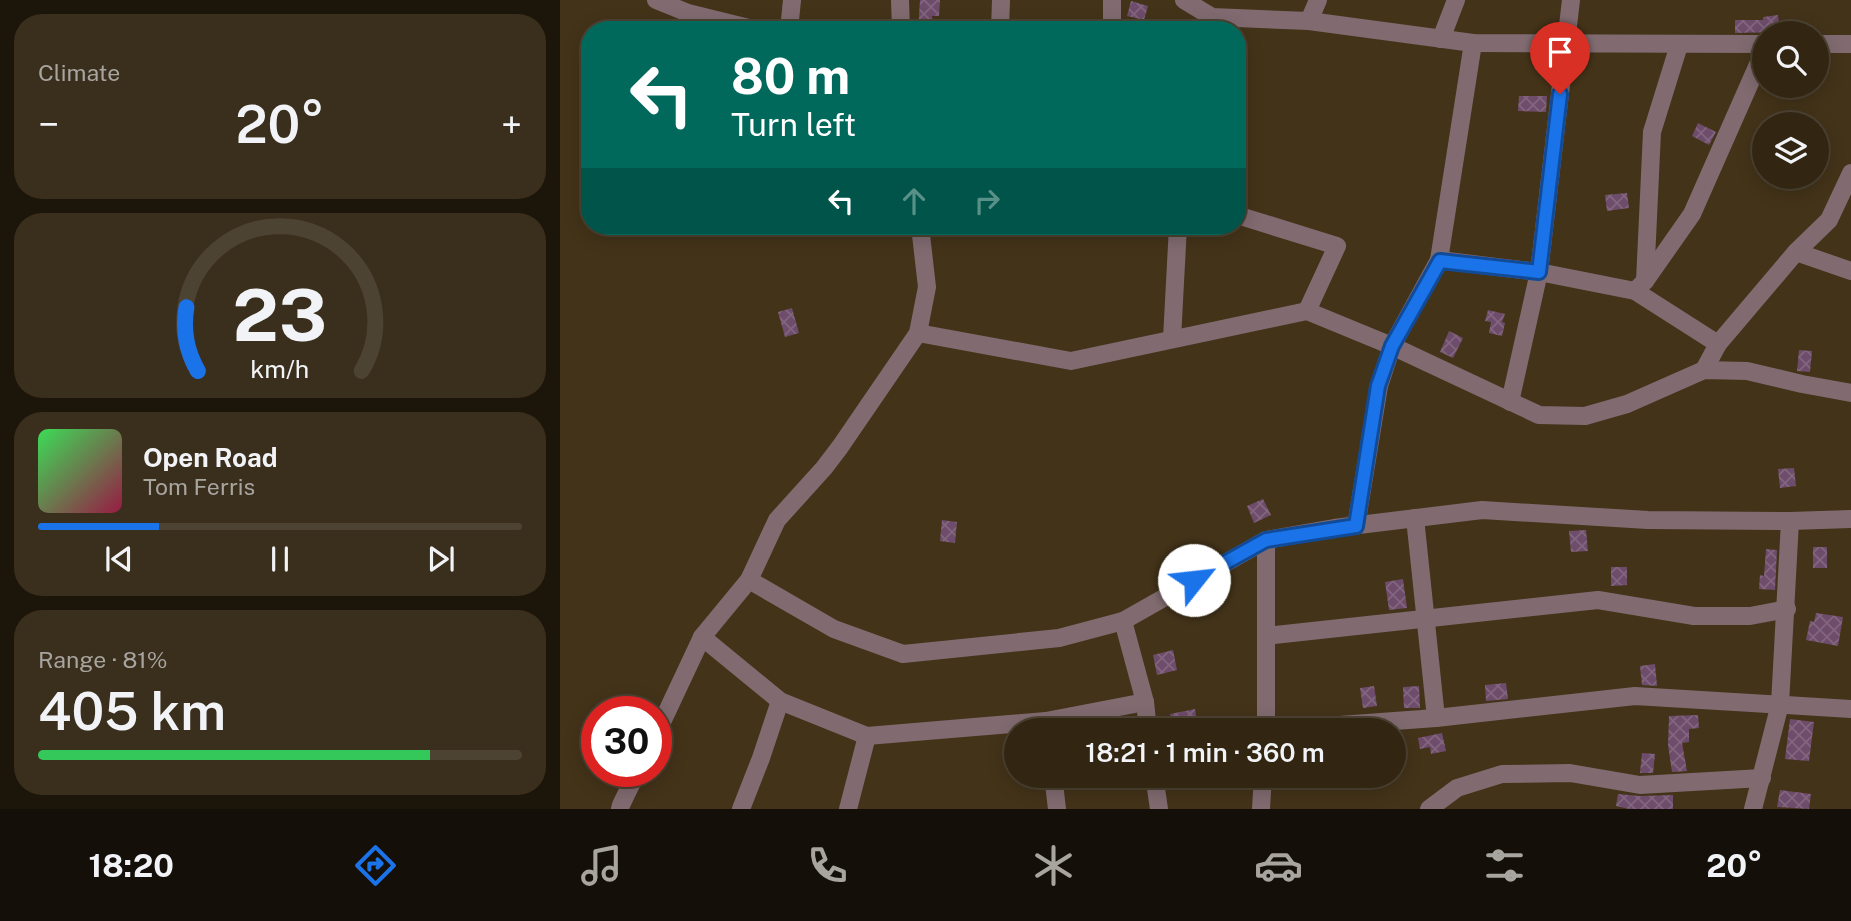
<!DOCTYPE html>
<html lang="en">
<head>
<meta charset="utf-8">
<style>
	:root { --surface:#322613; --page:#3a2e1c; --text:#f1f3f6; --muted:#a8a5a0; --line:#4d4333; --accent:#1a73e8 }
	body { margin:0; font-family:"Public Sans",sans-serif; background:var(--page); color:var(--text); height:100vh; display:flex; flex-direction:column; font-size:26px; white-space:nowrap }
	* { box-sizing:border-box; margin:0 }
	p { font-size:23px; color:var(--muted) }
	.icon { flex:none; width:38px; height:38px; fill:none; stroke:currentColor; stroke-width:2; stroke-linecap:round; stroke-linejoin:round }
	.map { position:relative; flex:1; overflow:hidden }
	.panel { display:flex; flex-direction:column; gap:14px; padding:14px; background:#1c150a; width:560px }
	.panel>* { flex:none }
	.guide { position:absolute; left:21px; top:21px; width:665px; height:214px; border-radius:28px; box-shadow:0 4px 18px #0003,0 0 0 2px var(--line); background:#00695c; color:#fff; overflow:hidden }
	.controls { position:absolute; left:1192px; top:21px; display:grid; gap:14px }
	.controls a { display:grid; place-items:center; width:77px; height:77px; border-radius:50%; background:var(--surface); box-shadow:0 4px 18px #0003,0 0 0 2px var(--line); font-size:35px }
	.speed { position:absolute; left:21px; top:696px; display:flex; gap:14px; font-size:35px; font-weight:700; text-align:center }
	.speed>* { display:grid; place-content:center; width:91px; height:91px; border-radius:50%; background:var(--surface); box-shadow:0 4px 18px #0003,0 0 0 2px var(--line); line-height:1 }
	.speed .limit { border:10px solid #d22; background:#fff; color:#111 }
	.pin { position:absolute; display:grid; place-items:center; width:60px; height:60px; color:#fff; margin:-72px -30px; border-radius:50% 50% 50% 0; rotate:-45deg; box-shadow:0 0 7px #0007 }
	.pin .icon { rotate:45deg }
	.me { position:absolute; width:77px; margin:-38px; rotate:61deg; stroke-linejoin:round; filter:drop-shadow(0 0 5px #0008) }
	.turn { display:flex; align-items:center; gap:24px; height:147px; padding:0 35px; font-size:32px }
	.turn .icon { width:91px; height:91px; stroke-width:2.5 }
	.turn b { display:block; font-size:49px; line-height:60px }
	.lanes { display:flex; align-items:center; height:66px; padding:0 35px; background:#0003; justify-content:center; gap:35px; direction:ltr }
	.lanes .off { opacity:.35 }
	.big { font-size:52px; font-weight:600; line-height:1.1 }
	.panel .tile { flex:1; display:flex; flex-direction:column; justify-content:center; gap:10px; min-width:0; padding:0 24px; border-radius:28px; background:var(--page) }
	.panel .dial { align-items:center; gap:0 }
	.dial svg { height:182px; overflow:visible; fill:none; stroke:var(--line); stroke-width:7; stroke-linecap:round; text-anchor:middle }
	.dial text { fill:var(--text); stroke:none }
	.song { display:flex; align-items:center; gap:21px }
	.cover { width:84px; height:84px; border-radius:10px; background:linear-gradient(135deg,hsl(130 70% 55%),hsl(340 70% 35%)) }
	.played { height:7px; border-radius:4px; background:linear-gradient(90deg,var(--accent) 25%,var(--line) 25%) }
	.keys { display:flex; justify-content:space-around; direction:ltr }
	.heat { display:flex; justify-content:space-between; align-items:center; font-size:38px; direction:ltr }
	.charge { height:10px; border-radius:5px; background:linear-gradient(90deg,#34c759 81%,var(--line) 0) }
	.trip { position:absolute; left:444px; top:718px; width:402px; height:70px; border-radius:35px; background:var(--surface); box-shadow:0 4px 18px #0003,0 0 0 2px var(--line); font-weight:600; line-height:70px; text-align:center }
	.dock { display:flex; height:112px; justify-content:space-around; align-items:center; background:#140f08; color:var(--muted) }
	.dock .icon { width:49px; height:49px }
	.dock .selected { color:var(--accent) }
	.dock b { font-size:32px; color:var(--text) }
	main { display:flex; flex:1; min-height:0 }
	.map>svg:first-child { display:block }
	.building { fill:url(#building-cross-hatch) }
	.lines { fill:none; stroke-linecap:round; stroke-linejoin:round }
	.minor { stroke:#816b71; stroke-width:18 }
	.route-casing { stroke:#114b97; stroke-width:18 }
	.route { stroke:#1a73e8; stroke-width:12 }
</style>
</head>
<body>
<main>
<section class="panel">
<div class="tile"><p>Climate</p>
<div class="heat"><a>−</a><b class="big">20°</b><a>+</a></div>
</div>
<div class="tile dial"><svg viewBox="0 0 100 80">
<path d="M14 69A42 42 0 1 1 86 69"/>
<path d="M14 69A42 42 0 0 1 9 41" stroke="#1a73e8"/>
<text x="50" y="56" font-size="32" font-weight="700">23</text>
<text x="50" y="72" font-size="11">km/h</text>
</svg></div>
<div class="tile">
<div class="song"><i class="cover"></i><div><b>Open Road</b><p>Tom Ferris</p></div></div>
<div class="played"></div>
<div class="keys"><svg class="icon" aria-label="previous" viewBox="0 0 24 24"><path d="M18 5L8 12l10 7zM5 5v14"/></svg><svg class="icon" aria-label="pause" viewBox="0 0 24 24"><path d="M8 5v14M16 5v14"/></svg><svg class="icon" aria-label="next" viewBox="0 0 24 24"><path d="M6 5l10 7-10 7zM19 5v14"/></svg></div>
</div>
<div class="tile"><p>Range · 81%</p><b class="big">405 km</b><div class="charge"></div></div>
</section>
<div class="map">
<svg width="1291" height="809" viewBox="0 0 1291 809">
	<defs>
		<pattern id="building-cross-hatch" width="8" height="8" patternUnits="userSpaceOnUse" patternTransform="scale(1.75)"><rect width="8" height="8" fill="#6e4c6b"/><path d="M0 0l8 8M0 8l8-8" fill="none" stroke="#82657f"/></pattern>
	</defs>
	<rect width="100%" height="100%" fill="#433319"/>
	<g class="building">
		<path d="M360,0H380L379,16H372L374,30H358Z"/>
		<path d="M571,1L588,6L584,20L567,16Z"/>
		<path d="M1218,15L1220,32L1175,33V20H1203V17Z"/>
		<path d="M959,96H987L986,112L958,111Z"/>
		<path d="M1138,123L1156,132L1149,145L1132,136Z"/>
		<path d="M1067,193L1069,208L1047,211L1045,195Z"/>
		<path d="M232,308L239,333L225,337L218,312Z"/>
		<path d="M928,310L945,314L942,322L945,323L942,336L929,333L931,322L925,321Z"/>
		<path d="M889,331L903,338L893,358L880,352Z"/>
		<path d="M1239,350L1252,351L1250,372L1237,371Z"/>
		<path d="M1234,468L1236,486L1220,488L1218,469Z"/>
		<path d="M703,499L711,515L694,523L687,506Z"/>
		<path d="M382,520L397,522L395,543L380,541Z"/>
		<path d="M1026,530L1028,551L1011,552L1009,531Z"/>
		<rect x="1253" y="547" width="14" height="21"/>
		<path d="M1206,549L1217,550L1215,590L1199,589L1200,575L1204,576Z"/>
		<path d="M1051,567H1067V585L1051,586Z"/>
		<path d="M843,579L847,608L829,610L825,582Z"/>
		<path d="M1256,613L1283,617L1278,646L1246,640L1250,621L1254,622Z"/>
		<path d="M613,650L617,670L597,675L593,655Z"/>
		<path d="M1095,664L1097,686L1082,685L1080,666Z"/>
		<path d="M946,683L948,699L926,701L925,685Z"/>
		<path d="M814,686L817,706L803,708L800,688Z"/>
		<path d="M859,686L860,708H844L843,687Z"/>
		<path d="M635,709L637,722L613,727L610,714Z"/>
		<path d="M1138,715L1139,728L1129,729V742L1122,743L1127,771L1112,772L1108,745L1109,716Z"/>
		<path d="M1230,719L1254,722L1249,761L1225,759Z"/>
		<path d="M882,733L886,751L871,754L870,747L860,749L858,738Z"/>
		<path d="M1082,753L1095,754L1093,773H1080Z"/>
		<path d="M1220,790L1251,794L1249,809L1217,807Z"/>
		<path d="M1058,794L1080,796L1113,795V809H1069L1056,806Z"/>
	</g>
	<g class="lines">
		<g class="minor">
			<path d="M96,0L128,13L197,30"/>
			<path d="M340,0L341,30"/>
			<path d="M552,0V30"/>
			<path d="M624,0L652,17L749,21L913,43L1204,44"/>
			<path d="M749,21L758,0"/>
			<path d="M229,30L232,0"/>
			<path d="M440,30L441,0"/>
			<path d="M881,39L896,0"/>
			<path d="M1256,44H1291"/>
			<path d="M677,215L777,246L747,311"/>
			<path d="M1236,252L1291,271"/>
			<path d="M879,260L979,272L1075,291L1158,344"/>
			<path d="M1085,281L1092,132L1119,45"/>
			<path d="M1075,291L1085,281L1132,214L1204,51"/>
			<path d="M358,333L511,361L747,311L832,346L979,415L1025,416L1067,404L1144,370L1187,371L1242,384L1291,393"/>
			<path d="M612,339L618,226"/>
			<path d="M1144,370L1158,344L1236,252L1269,220L1291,173"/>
			<path d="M950,402L979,272L1011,0"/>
			<path d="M855,518L876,718"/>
			<path d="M796,526L819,386L832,346L879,260L913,43"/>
			<path d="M189,580L274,629L343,654L499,638L563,621L706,540L774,528L922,510L1088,520L1230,521L1291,519"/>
			<path d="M563,621L585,702L588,730"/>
			<path d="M706,636L1038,600L1134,616H1190L1227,609"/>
			<path d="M142,637L220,701L307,736L486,721L585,702"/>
			<path d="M706,730V540"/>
			<path d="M709,730L876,718L1075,696L1291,709"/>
			<path d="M96,735L142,637L189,580L217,520L264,468L280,447L358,333L367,287L360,226"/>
			<path d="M493,775L497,809"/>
			<path d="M594,775L599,809"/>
			<path d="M60,809L61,805L77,772"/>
			<path d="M181,809L201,758L220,701"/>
			<path d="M288,809L307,736"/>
			<path d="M701,809L703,775"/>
			<path d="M869,809L897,788L942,774L1010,773L1080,785L1202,778"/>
			<path d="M1193,809L1220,704L1230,521"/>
		</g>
	</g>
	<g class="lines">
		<defs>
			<path id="route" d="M634,580L706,540L796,526L818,386L832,346L880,261L979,272L1000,94"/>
		</defs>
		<use href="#route" class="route-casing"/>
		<use href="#route" class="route"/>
	</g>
</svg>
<div class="controls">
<a><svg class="icon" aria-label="search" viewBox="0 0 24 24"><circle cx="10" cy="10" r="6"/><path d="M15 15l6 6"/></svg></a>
<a><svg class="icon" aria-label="layers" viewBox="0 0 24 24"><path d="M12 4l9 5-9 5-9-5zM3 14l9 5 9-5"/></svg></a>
</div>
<div class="speed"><div class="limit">30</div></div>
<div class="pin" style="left:1000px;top:94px;background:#d93025"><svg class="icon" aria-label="arrive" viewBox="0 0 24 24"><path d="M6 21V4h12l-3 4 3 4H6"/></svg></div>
<svg class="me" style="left:634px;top:580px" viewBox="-20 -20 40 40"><circle r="19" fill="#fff"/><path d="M0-13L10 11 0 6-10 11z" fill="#1a73e8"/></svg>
<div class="trip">18:21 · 1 min · 360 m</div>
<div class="guide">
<div class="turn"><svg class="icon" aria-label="left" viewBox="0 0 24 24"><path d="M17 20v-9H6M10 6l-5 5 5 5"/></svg><div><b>80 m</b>Turn left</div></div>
<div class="lanes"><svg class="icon" aria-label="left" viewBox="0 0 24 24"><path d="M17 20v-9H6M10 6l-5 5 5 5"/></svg><svg class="icon off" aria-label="ahead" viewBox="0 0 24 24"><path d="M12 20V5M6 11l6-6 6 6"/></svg><svg class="icon off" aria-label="right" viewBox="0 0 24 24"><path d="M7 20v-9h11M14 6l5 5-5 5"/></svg></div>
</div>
</div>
</main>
<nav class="dock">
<b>18:20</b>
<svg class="icon selected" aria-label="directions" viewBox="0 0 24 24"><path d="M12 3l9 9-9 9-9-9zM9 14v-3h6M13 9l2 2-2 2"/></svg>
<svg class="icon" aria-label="music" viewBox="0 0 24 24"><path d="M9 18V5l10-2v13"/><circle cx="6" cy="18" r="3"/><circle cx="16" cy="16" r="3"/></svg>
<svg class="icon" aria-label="phone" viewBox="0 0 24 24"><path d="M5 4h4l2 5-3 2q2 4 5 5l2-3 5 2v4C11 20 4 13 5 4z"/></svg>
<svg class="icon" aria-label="climate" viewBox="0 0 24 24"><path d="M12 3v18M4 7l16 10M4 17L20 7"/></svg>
<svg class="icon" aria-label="car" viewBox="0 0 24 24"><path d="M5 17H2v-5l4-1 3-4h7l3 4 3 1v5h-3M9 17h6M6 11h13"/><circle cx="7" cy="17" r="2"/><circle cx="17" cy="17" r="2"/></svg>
<svg class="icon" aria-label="filters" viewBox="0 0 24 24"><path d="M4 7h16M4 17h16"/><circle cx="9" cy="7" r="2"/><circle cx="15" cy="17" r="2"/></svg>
<b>20°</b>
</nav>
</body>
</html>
